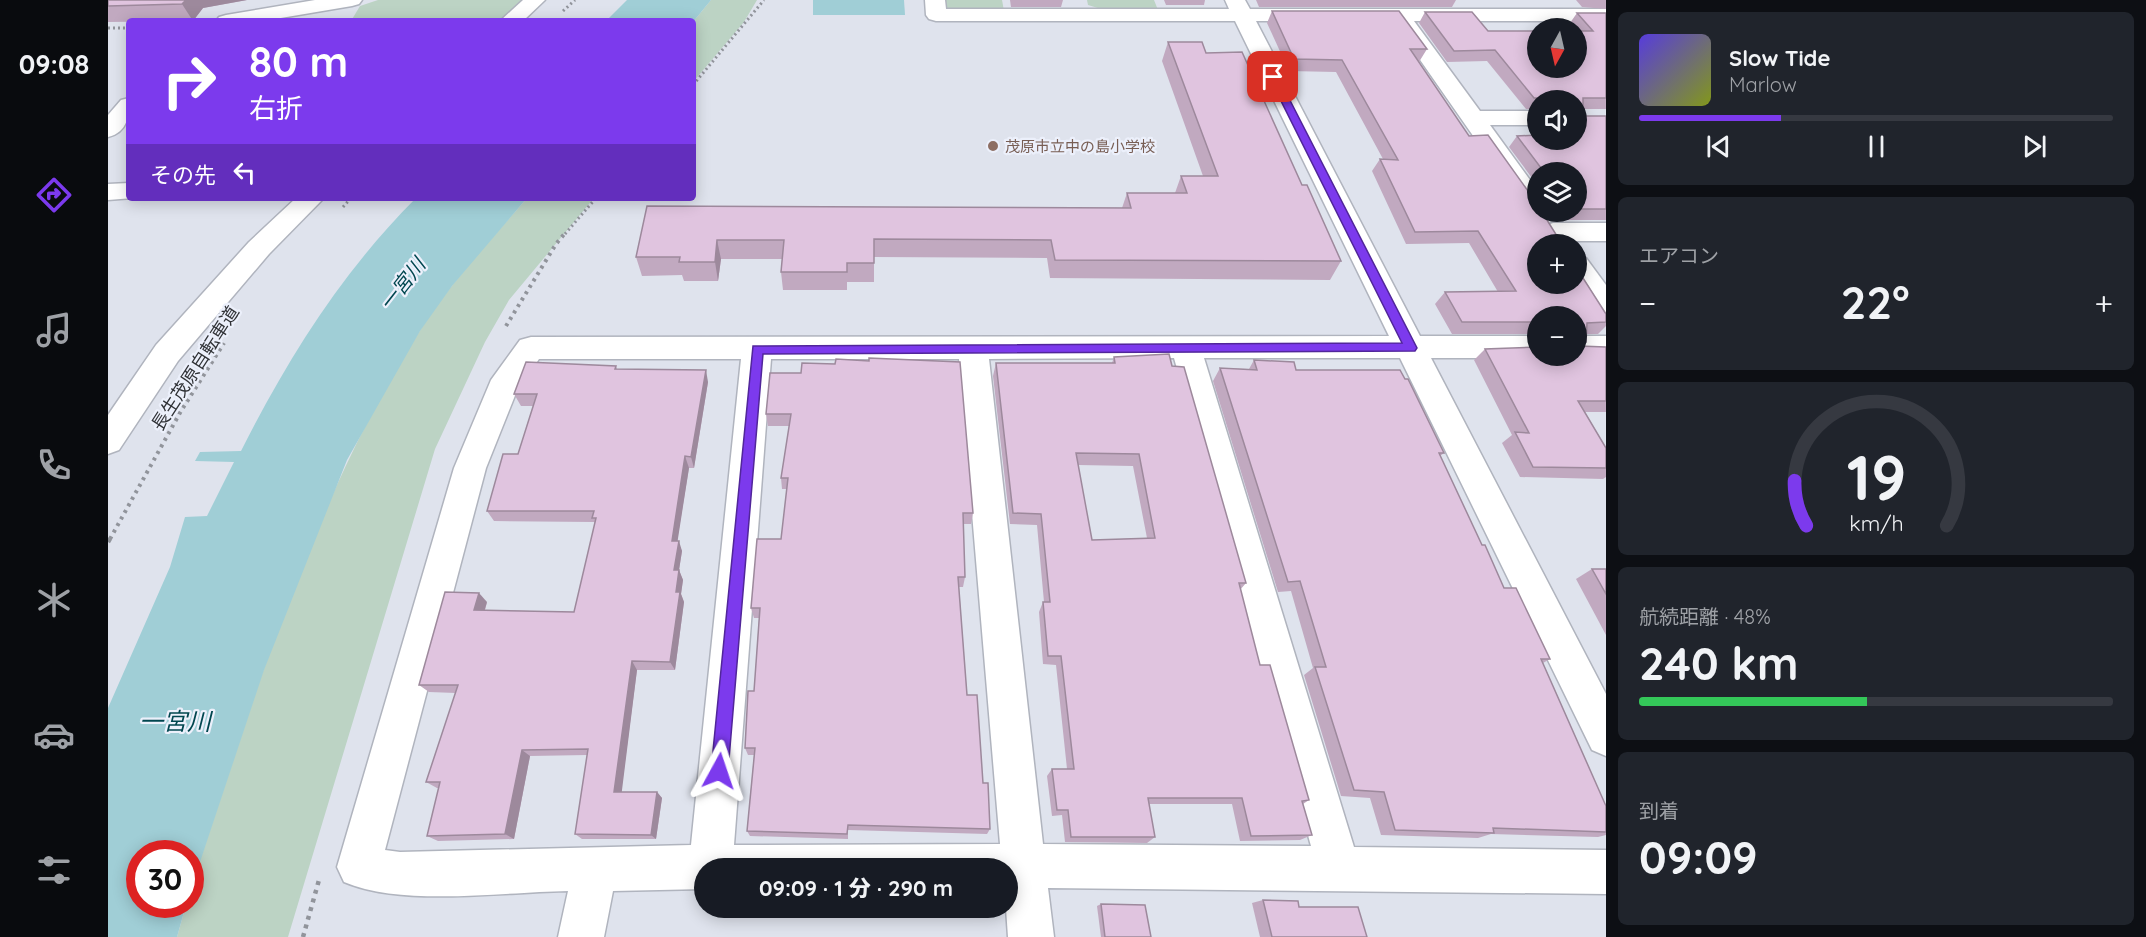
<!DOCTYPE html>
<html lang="ja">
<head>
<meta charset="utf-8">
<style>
	:root { --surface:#171b24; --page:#20242c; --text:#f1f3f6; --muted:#9ea1a6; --line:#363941; --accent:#7c3aed }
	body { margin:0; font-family:Quicksand,"Noto Sans JP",sans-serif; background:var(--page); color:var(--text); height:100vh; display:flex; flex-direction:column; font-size:22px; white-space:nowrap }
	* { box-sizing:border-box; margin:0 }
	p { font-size:20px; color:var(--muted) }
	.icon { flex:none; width:33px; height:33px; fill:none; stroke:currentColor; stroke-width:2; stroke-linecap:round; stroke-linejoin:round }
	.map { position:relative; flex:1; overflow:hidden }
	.details { display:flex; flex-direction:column; gap:12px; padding:12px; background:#0d0f14; width:540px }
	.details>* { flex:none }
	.hud { position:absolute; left:18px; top:18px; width:570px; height:183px; border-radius:6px; box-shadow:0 3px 15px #0003; background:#7c3aed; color:#fff; overflow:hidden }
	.needle { width:39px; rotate:188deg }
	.buttons { position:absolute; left:1419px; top:18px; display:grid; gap:12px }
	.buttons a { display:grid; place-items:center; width:60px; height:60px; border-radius:50%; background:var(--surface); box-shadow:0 3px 15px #0003; font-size:30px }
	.speed { position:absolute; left:18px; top:840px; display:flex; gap:12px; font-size:30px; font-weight:700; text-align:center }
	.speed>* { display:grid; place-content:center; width:78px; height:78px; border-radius:50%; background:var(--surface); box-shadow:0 3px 15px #0003; line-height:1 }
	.speed .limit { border:9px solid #d22; background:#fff; color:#111 }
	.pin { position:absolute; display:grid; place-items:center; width:51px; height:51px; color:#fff; margin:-26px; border-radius:12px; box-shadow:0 3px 9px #0006 }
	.me { position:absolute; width:66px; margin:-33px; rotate:5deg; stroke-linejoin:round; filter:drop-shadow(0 0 4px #0008) }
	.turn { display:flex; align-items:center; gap:21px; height:126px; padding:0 24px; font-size:27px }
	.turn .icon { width:78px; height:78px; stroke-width:2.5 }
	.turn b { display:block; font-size:42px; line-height:51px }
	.then { display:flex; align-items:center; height:57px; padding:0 24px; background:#0003; gap:12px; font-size:22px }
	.big { font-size:45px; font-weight:800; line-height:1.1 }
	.details .card { flex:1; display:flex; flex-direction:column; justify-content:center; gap:9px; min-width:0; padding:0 21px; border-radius:9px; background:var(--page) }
	.details .dial { align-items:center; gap:0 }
	.dial svg { height:156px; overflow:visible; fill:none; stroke:var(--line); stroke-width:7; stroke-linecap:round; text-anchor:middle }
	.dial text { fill:var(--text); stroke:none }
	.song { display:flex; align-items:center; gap:18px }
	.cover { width:72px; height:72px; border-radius:9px; background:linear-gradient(135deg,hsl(250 70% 55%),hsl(70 70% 35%)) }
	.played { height:6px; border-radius:3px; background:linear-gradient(90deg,var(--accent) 30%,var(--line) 30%) }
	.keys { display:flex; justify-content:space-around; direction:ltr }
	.heat { display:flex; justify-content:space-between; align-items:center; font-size:33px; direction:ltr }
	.charge { height:9px; border-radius:4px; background:linear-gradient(90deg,#34c759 48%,var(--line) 0) }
	.trip { position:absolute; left:586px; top:858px; width:324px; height:60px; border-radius:30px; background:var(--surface); box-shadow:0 3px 15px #0003; font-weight:800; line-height:60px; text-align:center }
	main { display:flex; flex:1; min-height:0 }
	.tab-bar { display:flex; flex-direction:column; width:108px; justify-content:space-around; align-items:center; background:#090b0e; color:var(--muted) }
	.tab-bar .icon { width:42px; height:42px }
	.tab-bar .on { color:var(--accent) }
	.tab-bar b { font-size:27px; color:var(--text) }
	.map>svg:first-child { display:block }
	.green { fill:#bcd3c4 }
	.water { fill:#a0ced6 }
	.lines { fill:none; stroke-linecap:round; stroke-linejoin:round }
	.minor-casing { stroke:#b0b4be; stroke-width:3 }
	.path-far2 { stroke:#91949b; stroke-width:3; stroke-dasharray:2 3; stroke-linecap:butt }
	.path-far1 { stroke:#91949b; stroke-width:4; stroke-dasharray:3 4.5; stroke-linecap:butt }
	.path { stroke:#91949b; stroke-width:4.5; stroke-dasharray:4 5; stroke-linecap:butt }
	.minor { fill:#fff; fill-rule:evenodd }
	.wall { fill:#c1a9c0; fill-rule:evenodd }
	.shaded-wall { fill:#9d899c }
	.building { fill:#e0c4df; stroke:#9d899c; stroke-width:1.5; fill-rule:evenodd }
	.route { fill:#7c3aed; stroke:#51269a; stroke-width:1.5 }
	.education-dot { fill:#8d6e63; stroke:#ecf0fb; stroke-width:2 }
	.labels { text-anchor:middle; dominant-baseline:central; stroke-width:4.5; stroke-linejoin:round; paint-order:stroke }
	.far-education-label { font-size:15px; fill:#785e54; stroke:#ecf0fb; text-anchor:start }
	.street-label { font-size:18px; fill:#303236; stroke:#ecf0fb }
	.water-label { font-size:20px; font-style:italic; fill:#00464f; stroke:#ecf0fb }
	.near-water-label { font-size:24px; font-style:italic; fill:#00464f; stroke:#ecf0fb }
</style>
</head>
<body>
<main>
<nav class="tab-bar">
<b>09:08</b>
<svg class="icon on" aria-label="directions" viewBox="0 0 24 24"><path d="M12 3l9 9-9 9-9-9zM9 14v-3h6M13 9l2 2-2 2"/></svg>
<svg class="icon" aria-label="music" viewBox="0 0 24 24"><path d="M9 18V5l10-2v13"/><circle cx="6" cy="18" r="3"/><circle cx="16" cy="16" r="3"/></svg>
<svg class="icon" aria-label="phone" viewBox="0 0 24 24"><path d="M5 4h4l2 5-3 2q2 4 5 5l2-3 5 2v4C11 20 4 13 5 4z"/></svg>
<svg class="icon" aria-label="climate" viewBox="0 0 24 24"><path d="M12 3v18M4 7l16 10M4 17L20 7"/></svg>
<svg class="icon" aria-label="car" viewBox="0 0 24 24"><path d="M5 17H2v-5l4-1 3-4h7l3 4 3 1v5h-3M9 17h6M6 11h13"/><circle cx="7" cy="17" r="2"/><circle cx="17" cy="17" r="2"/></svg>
<svg class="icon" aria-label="filters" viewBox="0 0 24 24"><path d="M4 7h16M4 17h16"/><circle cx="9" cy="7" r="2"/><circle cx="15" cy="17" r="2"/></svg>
</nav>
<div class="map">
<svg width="1498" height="937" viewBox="0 0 1498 937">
	<rect width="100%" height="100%" fill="#dfe3ed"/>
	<g class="green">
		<path d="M270,0H418L394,21H243L252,6Z"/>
		<path d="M603,0H649L636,22L585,82V22Z"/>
		<path d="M831,0H894L896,11H841L831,5Z"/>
		<path d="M979,0H1046L1050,10L993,9L980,5Z"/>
		<path d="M419,198H486L401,300L377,342L327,449L180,937H69L78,905L82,904L83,889L90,862C152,681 208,494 311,332C341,284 382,241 419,198Z"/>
	</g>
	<g class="water">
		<path d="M519,0H603L585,22L498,21Z"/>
		<path d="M705,0H796L797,15H705Z"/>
		<path d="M308,198H419L344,286L312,331L239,460L156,670L83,889L82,854H32V904L78,905L69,937H0V708L62,567L77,517L99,516L126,462L87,461L92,452L133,451C180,358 234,272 308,198Z"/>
	</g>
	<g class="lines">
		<defs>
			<g id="minor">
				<path d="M207,0H254L251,4L244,6L155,21H108L111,17L118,15Z"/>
				<path d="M415,0H437L415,21H392Z"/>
				<path d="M817,0H837L838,9H1121L1117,0H1137L1142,9H1498V21H1306L1372,111H1430V125H1382L1430,191V212H1442L1439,216L1430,219L1421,216L1285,21H1148L1312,336H1430V356H1438L1430,358H1323L1498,694V756L1484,750L1292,358H1096L1246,847L1498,850V894L940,888L946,937H900L898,908H900V868H597V889L505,891L496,937H450L460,891C395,892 294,907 236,882L229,867L346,468L383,380L412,340L423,337L1281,336L1127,21H828L821,19L818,15ZM1066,358L1203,846L935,844L881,359ZM431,359H633L583,845L292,852L277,850L378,468L408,393ZM663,359H851L892,844L626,845Z"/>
				<path d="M21,98C21,116 20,132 0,137V115L13,100Z"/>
				<path d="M21,183V198H25L0,200V184Z"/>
				<path d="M188,198H216L161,254L70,361L11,450L0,454V415L48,345L141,242Z"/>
				<path d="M1445,223H1498V241H1445L1436,238L1432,232L1436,226Z"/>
				<path d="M1468,256L1478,258L1498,285V316L1488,313L1467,284Z"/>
				<path d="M1468,336H1498V358L1460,356H1468Z"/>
			</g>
		</defs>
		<use href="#minor" class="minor-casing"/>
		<g class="path-far2">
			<path d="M455,11L467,0"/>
			<path d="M0,28H21"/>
			<path d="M585,85L656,0"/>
			<path d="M235,207L243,198"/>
			<path d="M457,234L488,198"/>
		</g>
		<g class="path-far1">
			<path d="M398,326L448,244L458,232"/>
			<path d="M2,539L73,411L116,343"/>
		</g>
		<g class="path">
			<path d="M0,542L3,537"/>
			<path d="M195,937L211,880"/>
		</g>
		<use href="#minor" class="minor"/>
	</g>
	<g class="wall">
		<path d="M0,0H139L95,8L85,21L0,22Z"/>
		<path d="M902,0H955L953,7H903Z"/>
		<path d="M1056,0H1097L1096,5H1058Z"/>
		<path d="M1148,0H1348L1344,7H1151Z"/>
		<path d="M1468,0H1498V9L1474,7Z"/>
		<path d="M1164,11L1319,49L1311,62H1310L1361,136L1437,217L1441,212H1468V172H1430V186L1401,147L1409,136L1468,140V100H1430V109H1418L1379,61L1339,62L1311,23L1317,12L1380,31L1468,68V28H1466L1462,23L1469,13H1498V109H1475V116H1498V220H1439L1498,314V326L1490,334H1478V342L1474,346L1498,347V412H1477L1498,448V477L1495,479L1412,477L1394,443L1404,435L1366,360L1377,349L1468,356V316H1430V334H1344L1327,304L1337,292H1390L1361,243L1298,244L1264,171L1272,159H1275L1228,72L1181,71L1159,23Z"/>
		<path d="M1060,42L1098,53L1194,185L1233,261L1222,280L942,278L939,258L766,257V282H739V290H675L673,272L674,259H613L610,281H576L574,275L534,276L528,257L539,206L1014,208L1019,193H1067L1073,176H1095L1054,61Z"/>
		<path d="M1006,357L1064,366L1138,583L1132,590L1152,665L1201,800L1195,804L1204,835L1192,840L1132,841L1124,804H1041L1047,837L1039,843L957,842L954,815L944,816L939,776L944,769H959L948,665L935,664L931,612L935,602H936L929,525L902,524L885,376L888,363H1004ZM970,465L1025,466L1039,538L984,540Z"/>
		<path d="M1146,360L1188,370L1336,453L1332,456L1374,545L1396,588L1442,659L1435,663L1498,806V835L1490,837L1383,834L1370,838L1273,835L1262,798L1233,796L1196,675L1205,668L1183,591L1170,592L1105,381L1112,368L1141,369Z"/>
		<path d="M508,366L509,369L600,382L586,468H581L569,541L574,551L571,570L575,580L573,594L576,602L567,670H529L513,792H549L554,798L548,839H474L467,834L479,755L422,756L406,839L330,841L319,836L331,788H329L318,782L348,693L321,692L311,685L379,602L377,610L466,612L487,523L486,522L386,521L379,511L410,454L425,406H413L406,394Z"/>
		<path d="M662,373L865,513L863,524H855L857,577L855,587H851L859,695L875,783L882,829L879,834L740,830V839L642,836L639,831L646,755H640L637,748L646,691L651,618H646L643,608L673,539L679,489H674L673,478L681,426H660L658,414Z"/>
		<path d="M1484,569H1498V635L1468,579Z"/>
		<path d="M1155,900L1191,907L1259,937H1152L1144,903Z"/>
		<path d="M993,904L1043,937H993L989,906Z"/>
	</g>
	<g class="shaded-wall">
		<path d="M78,0H139L95,8L85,21L74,4Z"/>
		<path d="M609,240L613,259L610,281L607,262Z"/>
		<path d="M598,370L600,382L586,468L583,457Z"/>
		<path d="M577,456L581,468L568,551L564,541Z"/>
		<path d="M571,541L574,551L571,570L575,580L573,594L576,602L567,670L562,662L566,570Z"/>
		<path d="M371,593L379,602L374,619L366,610Z"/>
		<path d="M524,661L529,670L513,798L506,792Z"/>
		<path d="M414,750L422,756L406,839L397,834Z"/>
		<path d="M549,792L554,798L548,839L543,835Z"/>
	</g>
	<g class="building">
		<path d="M0,0H78L74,4L0,6Z"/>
		<path d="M1164,11H1291L1319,49H1302L1361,136L1380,135L1430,205V212H1434L1454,244H1430V284H1468V267L1498,314V322L1479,323L1478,342L1471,343V346L1498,347V401H1470L1498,448V468L1425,467L1407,432L1421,433L1377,349L1430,347V356H1468V316H1430V322H1354L1337,292L1408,291L1370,231L1307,232L1272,159L1290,160L1234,60L1186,59Z"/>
		<path d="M1317,12H1364L1380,31H1430V68H1468V31H1485L1469,13H1498V98H1475V116H1498V209H1468V172H1436L1409,136L1430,135V140H1468V100H1440V98H1426L1387,50L1346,51Z"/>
		<path d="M1060,42H1094L1098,53L1134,52L1194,185H1199L1233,261L947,260L943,240L766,239V263H739V272H673L676,240H609L607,262H571L572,257H528L539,206L1023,208L1019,193H1079L1073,176H1110Z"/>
		<path d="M1061,354L1064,366L1076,367L1138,583H1131L1152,665H1162L1201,800L1194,801L1204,835L1143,836L1134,798H1040L1047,837H963L960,810H949L944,769H966L953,656H940L935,602H942L933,514L905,513L888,363H1007L1006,357ZM968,453L1031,454L1047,538L984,540Z"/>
		<path d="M761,358L852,362L865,513H855L857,577H850L859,695H869L875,783H880L882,829L740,825L739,834L639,831L647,748H637L640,691H646L652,608H643L649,539H673L680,478H673L683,414H658L662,373H693L694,363L727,364L728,359L761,361Z"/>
		<path d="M1146,360L1186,362L1188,370H1292L1297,379H1300L1336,453H1331L1374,545H1377L1396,588H1408L1442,659H1433L1498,806V832L1385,828L1386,833L1287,830L1276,792L1246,790L1207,667H1218L1192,581L1180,582L1112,368L1149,370Z"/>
		<path d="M418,362L508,366L507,369L598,370L583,457L577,456L564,541H571L566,570H571L568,592H572L562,662L524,661L506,792H549L543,835L467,834L480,749L414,750L397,834L319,836L332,782H318L350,685H311L337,592L371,593L366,610L466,612L488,518H484L486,511H379L395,454H410L429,394H406Z"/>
		<path d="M1484,569H1498V594Z"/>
		<path d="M1155,900L1190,901L1191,907H1250L1259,937H1164Z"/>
		<path d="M993,904L1037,905L1043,937H997Z"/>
	</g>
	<path class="route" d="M1165,74L1170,77L1309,348L1307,351L655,354L620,771L617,777L611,780L605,777L603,771L645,346L1294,343L1161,77Z"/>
	<circle class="education-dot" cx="885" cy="146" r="6"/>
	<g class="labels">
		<g class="far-education-label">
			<text x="897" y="146">茂原市立中の島小学校</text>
		</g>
		<g class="street-label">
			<text transform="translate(87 368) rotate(-57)">長生茂原自転車道</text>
		</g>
		<g class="water-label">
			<text transform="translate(294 284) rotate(-52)">一宮川</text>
		</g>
		<g class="near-water-label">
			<text x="67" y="721">一宮川</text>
		</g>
	</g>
</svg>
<div class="buttons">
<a><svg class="needle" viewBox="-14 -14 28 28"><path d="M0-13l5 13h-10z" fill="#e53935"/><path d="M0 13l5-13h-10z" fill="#9ea1a6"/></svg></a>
<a><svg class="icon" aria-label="sound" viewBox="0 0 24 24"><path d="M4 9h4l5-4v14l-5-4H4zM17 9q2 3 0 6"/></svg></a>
<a><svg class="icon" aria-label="layers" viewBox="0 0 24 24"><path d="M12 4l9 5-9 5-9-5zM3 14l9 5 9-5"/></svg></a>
<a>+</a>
<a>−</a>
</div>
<div class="speed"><div class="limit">30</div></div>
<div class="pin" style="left:1165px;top:77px;background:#d93025"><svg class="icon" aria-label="arrive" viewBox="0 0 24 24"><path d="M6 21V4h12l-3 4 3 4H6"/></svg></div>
<svg class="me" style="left:611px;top:771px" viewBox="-20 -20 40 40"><path d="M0-17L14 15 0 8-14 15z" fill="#7c3aed" stroke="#fff" stroke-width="4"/></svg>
<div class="trip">09:09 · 1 分 · 290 m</div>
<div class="hud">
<div class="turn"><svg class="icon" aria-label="right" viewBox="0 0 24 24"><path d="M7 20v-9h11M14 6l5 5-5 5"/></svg><div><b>80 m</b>右折</div></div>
<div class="then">その先<svg class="icon" aria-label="left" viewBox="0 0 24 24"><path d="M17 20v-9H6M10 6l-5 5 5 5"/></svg></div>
</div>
</div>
<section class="details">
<div class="card">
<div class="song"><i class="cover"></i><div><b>Slow Tide</b><p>Marlow</p></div></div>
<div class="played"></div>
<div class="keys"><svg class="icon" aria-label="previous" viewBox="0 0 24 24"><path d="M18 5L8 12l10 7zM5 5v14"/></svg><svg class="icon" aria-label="pause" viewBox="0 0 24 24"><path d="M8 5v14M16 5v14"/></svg><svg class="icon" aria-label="next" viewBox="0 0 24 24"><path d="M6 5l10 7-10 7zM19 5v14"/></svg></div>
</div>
<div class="card"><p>エアコン</p>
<div class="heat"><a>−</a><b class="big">22°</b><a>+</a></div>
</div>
<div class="card dial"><svg viewBox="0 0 100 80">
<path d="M14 69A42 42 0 1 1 86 69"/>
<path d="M14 69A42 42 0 0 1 8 46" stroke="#7c3aed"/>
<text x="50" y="56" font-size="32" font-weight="700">19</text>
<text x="50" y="72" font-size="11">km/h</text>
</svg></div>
<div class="card"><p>航続距離 · 48%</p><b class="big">240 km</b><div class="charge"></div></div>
<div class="card"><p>到着</p><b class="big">09:09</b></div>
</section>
</main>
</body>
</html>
